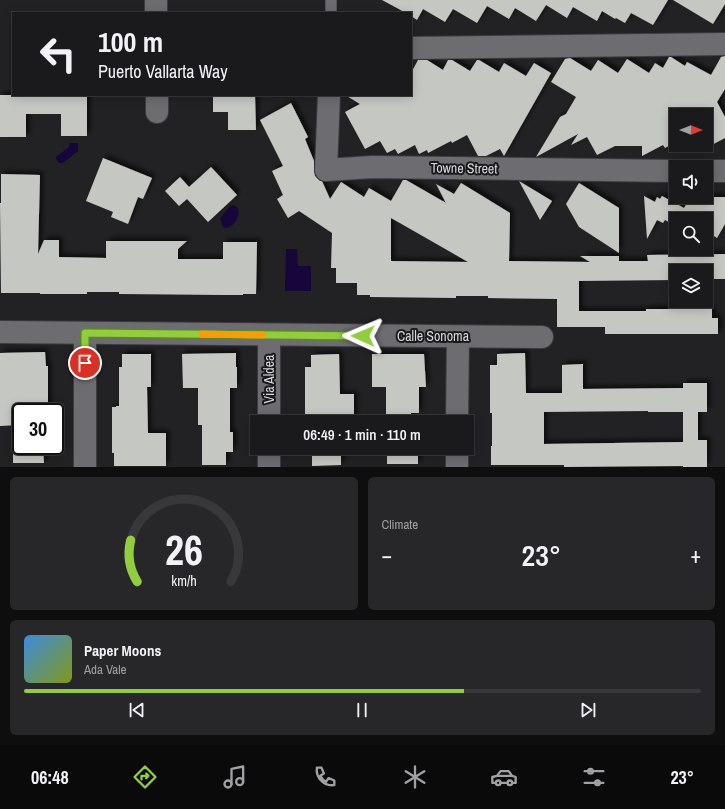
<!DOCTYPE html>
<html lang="en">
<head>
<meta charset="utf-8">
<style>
	:root { --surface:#1a1a1c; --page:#272729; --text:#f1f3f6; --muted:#9fa1a3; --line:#38383b; --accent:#92cd3f }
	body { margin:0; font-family:"Archivo Narrow",sans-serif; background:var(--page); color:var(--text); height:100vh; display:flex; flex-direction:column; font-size:15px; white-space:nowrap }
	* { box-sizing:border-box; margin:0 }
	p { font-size:13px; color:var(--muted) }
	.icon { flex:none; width:22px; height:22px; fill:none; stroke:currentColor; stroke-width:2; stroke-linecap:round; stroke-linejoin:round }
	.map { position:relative; height:467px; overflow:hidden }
	.sheet { display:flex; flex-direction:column; gap:10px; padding:10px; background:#0e0e0f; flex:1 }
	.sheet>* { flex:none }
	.hud { position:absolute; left:12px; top:12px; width:400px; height:84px; border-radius:0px; box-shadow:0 2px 10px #0003,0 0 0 1px var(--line); background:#1a1a1c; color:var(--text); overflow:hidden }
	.needle { width:26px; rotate:90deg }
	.fabs { position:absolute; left:669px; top:108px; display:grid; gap:8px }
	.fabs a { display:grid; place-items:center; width:44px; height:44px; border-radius:0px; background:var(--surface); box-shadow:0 2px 10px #0003,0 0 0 1px var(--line); font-size:20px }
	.speed { position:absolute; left:12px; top:403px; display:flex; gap:8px; font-size:20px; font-weight:700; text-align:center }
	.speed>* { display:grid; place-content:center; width:52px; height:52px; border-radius:50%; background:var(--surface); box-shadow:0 2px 10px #0003,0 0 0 1px var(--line); line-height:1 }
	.speed .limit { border:2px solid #111; border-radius:6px; background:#fff; color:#111 }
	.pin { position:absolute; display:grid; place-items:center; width:34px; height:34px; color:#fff; margin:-17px; border:2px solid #fff; border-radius:50%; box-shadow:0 1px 4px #0007 }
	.me { position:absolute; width:44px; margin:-22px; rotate:271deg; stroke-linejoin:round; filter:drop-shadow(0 0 3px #0008) }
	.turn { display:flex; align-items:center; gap:14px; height:84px; padding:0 20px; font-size:18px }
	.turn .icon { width:52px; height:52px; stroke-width:2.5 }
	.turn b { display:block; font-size:28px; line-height:34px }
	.big { font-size:30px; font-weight:600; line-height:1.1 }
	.sheet .widget { flex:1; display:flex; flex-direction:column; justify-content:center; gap:6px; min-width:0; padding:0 14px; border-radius:6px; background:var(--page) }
	.sheet .dial { align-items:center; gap:0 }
	.dial svg { height:104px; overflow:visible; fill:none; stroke:var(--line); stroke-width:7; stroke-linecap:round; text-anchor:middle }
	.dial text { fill:var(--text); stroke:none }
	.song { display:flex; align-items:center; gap:12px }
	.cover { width:48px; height:48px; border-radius:6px; background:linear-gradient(135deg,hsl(210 70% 55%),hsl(70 70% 35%)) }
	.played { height:4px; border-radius:2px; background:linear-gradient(90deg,var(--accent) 65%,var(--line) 65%) }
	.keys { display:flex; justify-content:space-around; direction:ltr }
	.heat { display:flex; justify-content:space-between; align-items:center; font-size:22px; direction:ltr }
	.sheet .tiles { flex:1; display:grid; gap:10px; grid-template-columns:1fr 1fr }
	.widget:last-child { grid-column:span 2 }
	.trip { position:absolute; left:250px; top:415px; width:224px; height:40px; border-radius:0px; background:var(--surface); box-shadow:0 2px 10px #0003,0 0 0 1px var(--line); font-weight:600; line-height:40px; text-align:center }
	.tabs { display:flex; height:64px; justify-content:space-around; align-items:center; background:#0a0a0b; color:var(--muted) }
	.tabs .icon { width:28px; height:28px }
	.tabs .current { color:var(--accent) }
	.tabs b { font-size:18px; color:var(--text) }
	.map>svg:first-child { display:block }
	.water { fill:#16063a }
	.building { fill:#c4c7c2; fill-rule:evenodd; filter:url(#shadow) }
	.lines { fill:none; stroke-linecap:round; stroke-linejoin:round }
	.service-casing { stroke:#3d3c40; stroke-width:12 }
	.minor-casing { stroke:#3d3c40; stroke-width:24 }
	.service { stroke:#6d6d71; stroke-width:11 }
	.minor { stroke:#6d6d71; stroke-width:22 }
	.route-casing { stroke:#5f8529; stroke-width:10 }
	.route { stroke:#92cd3f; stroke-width:7 }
	.slow { stroke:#f59e0b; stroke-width:7 }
	.labels { text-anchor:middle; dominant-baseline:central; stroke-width:4; stroke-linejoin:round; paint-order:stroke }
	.street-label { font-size:14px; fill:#d8d8da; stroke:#19191c }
</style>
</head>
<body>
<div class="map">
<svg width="725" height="467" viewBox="0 0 725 467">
	<defs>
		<filter id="shadow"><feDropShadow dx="3.5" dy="-3.5" stdDeviation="2" flood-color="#0009"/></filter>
	</defs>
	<rect width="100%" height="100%" fill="#222225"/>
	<g class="water">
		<path d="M69,143H78V151L63,163H59L56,159V157L69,147Z"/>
		<path d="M233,205C245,208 236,228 225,228L222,225L220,218C224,214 228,207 233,205Z"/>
		<path d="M286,249H297L298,266H311V291H285Z"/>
	</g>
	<g class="building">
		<path d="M382,0H668L653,25L631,13L625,23L616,18L615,19L602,11L597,21L573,7L567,18L546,5L536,21L515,8L509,19L487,6L477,23L453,9L445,22L423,9L417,20L411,16V13H406Z"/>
		<path d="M673,0H725V4L713,24Z"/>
		<path d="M725,56V89L717,102L725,117V138L706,148V115H676V142L665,148L663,145L642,156V146H615L597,155L587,137L571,145L578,134L536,157L560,117L566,114L576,97L551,82L565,59L570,58L591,71L598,60L618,73L627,59L649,73L655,63L663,68L669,57H671L685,66L687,62L711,75L721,57Z"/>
		<path d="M418,60H427L443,70L448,60H452L470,71L477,60H479L499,72L504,63L526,76L534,63L551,73L504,156L500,149L486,156H478L467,135L452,143L451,141L428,153L427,150L419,154L415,145L398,154L395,149L387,153L380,141L365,149L345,112L360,104L345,95H411V73Z"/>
		<path d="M0,95H87V136H61V114H26V137H0Z"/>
		<path d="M213,95H255L256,130H228V112H213Z"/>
		<path d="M291,103L308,137L305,139L314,161V170L315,176L320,181H322L330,199L341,182L364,197L369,188L391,201L403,180H406L446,203L436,184L454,194L461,183L510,213L509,261L590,262L580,256H619V261H648L647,255L725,254V279H706V271H676V280L579,281V311H646V309H712V318H718V334H605V327H557V299L488,298V296H456V298L370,297V295H357V283H336V268H331L332,233L299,211L288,218L277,199L283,195L272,171L283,166L260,120ZM391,218L468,262L391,261Z"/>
		<path d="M103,158L152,178L143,199L138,197L128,224L111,217L113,212L86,201Z"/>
		<path d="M211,167L237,195L208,222L187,199L179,206L165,191L180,177L189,187Z"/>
		<path d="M1,174L40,175L38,254L44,240H59V257L106,258V241H187L178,249V259H223V242H257L256,294H243V295H223L119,294V292H87V294H40V293H1L0,203H1Z"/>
		<path d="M519,181L552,201L540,220Z"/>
		<path d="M579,183L619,208V253L579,227L566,204Z"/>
		<path d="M644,196L655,202L657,197L660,199L662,196L684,208L691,197H725V224L717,238L706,231V219H676V226L665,220L663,223L657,220L647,239Z"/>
		<path d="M45,352L46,366H48V412H21V425L0,426V353Z"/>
		<path d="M236,353V367H237V388H230V432H233V452H226V465H202V425H198V388H183L182,354Z"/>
		<path d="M525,353L526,393H562V365L583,364V389L683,388V383H707V412H698V440H707V467H683V466L564,467V465H491V446H492V413H490V365H497V354ZM648,411V412H683V442L544,444V412Z"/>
		<path d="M122,354H151V387H147L148,433H166V466H114V453H112V407H116V406H119V367H122Z"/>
		<path d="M339,354L340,394H354V422H305V367H311V355Z"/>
		<path d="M372,354H424L426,387H419V413H411V422H386V387H372Z"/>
		<path d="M13,446H43L44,463H13Z"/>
		<path d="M306,448H341V465L312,466V453H306Z"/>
		<rect x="387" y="448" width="31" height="16"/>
	</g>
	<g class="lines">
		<defs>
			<path id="service" d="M331,0V13"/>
			<g id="minor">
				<path d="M156,0V13"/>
				<path d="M411,48L725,44"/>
				<path d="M157,95V112"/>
				<path d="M329,95L326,170L372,167L676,171"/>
				<path d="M706,171H725"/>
				<path d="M0,332L542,337"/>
				<path d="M85,333V467"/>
				<path d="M269,335V422"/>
				<path d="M457,422L458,337"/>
				<path d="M269,448V467"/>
				<path d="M457,467V448"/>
			</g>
		</defs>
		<use href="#service" class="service-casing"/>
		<use href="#minor" class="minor-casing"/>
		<use href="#service" class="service"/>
		<use href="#minor" class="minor"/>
	</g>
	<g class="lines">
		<defs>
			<path id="route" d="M85,363V333L363,336"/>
		</defs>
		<use href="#route" class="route-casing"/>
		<use href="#route" class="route"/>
		<path class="slow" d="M202,334L263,335"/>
	</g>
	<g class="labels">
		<g class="street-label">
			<text transform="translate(464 168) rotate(1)">Towne Street</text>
			<text x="433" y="336">Calle Sonoma</text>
			<text transform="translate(269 379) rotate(-90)">Via Aldea</text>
		</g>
	</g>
</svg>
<div class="fabs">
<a><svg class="needle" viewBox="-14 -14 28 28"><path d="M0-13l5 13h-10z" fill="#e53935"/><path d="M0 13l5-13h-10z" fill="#9fa1a3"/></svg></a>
<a><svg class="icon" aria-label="sound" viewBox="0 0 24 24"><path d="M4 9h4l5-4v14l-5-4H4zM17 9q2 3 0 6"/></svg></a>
<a><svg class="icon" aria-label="search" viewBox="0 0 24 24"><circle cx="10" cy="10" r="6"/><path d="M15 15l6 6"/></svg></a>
<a><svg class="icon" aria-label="layers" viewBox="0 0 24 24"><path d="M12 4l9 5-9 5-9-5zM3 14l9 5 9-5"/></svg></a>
</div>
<div class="speed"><div class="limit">30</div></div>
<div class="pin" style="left:85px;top:363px;background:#d93025"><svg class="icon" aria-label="arrive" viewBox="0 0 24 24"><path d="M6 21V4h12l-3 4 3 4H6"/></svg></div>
<svg class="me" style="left:363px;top:336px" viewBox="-20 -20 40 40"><path d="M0-17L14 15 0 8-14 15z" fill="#92cd3f" stroke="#fff" stroke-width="4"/></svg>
<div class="trip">06:49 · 1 min · 110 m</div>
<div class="hud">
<div class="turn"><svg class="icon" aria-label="left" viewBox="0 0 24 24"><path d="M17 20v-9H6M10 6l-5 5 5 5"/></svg><div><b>100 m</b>Puerto Vallarta Way</div></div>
</div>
</div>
<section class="sheet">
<div class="tiles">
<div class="widget dial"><svg viewBox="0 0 100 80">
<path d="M14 69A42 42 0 1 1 86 69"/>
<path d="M14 69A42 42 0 0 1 9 37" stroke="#92cd3f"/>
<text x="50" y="56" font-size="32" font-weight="700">26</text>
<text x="50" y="72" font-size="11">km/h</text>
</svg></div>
<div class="widget"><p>Climate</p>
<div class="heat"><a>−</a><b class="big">23°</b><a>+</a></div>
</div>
<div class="widget">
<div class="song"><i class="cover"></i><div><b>Paper Moons</b><p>Ada Vale</p></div></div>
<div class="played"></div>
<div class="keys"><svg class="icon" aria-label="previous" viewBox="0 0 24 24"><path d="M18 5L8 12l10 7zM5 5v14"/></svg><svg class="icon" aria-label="pause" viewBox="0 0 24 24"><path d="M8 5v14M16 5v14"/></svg><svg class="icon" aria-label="next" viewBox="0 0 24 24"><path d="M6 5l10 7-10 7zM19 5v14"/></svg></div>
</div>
</div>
</section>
<nav class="tabs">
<b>06:48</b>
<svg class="icon current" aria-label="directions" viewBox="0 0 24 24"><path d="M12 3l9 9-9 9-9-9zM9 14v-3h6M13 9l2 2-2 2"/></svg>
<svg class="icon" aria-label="music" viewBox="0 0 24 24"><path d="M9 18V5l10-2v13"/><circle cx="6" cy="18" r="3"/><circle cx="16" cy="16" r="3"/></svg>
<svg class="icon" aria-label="phone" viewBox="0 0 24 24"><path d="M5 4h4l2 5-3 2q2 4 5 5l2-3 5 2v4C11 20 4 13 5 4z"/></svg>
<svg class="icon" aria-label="climate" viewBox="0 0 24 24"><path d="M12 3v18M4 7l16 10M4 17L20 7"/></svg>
<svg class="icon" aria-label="car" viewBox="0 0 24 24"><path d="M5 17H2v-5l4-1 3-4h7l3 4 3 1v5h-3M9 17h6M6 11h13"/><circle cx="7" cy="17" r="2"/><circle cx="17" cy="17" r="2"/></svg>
<svg class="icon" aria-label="filters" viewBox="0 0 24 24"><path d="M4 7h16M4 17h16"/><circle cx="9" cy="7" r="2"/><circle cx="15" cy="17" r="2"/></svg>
<b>23°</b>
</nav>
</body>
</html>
